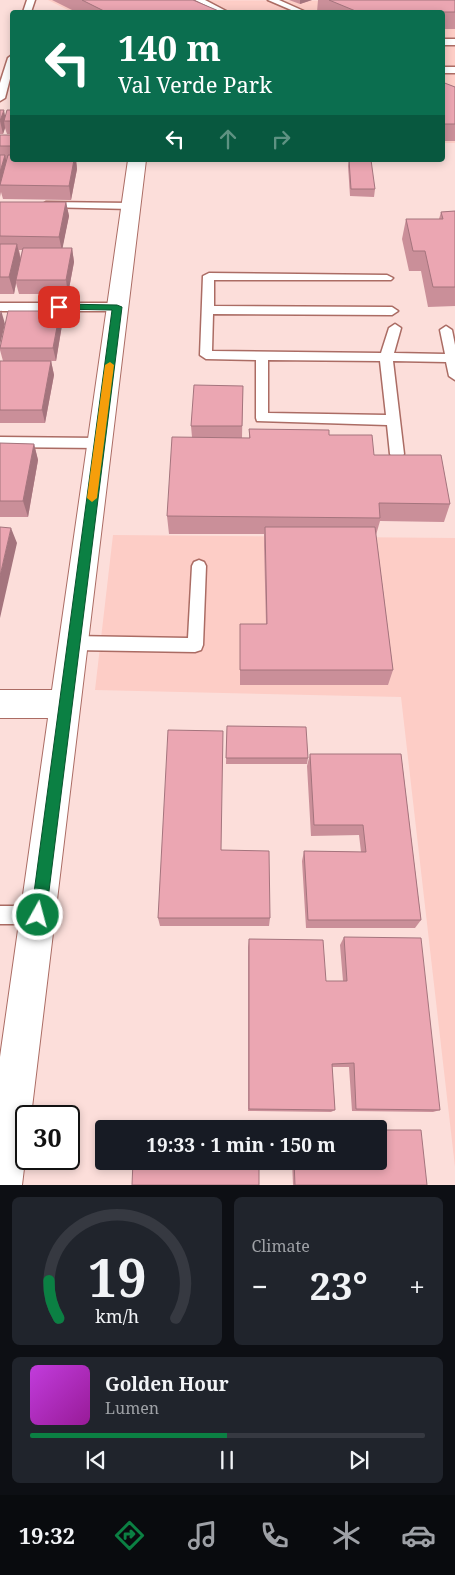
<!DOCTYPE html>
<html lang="en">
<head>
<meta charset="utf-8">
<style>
	:root { --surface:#171b24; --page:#20242c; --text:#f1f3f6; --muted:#9ea1a6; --line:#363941; --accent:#0b8043 }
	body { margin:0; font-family:"Noto Serif",serif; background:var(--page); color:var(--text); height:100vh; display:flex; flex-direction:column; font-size:19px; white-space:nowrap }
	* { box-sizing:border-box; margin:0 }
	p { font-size:16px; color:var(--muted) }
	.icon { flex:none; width:28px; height:28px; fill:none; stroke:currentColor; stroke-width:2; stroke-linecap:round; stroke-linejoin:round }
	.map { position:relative; height:1185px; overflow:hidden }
	.drawer { display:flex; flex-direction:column; gap:12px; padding:12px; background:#0d0f14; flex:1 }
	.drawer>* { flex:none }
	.hud { position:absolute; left:10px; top:10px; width:435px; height:152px; border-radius:5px; box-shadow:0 2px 8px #0003; background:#0b6e4f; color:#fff; overflow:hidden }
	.speed { position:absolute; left:15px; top:1105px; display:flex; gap:10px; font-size:25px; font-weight:700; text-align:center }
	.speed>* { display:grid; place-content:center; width:65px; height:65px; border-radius:50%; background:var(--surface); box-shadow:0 2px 8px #0003; line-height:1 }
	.speed .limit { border:2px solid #111; border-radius:8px; background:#fff; color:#111 }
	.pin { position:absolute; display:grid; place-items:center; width:42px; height:42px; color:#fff; margin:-21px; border-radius:10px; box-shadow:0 2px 8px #0006 }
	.me { position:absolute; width:55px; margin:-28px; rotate:7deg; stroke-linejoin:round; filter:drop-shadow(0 0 4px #0008) }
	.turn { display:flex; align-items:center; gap:18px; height:105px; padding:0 25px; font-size:22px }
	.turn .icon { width:65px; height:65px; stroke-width:2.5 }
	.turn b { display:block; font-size:35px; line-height:42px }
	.lanes { display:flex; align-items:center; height:48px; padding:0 25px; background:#0003; justify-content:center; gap:25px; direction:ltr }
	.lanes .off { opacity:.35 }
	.big { font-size:38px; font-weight:700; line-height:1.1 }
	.drawer .widget { flex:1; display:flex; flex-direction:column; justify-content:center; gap:8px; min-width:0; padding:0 18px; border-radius:8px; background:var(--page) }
	.drawer .dial { align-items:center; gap:0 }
	.dial svg { height:130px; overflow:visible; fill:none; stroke:var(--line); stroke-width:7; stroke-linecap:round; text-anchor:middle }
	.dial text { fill:var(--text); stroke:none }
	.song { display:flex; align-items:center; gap:15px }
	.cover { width:60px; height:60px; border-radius:8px; background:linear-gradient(135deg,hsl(290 70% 55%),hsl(300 70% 35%)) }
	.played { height:5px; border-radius:2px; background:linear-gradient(90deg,var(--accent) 50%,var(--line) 50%) }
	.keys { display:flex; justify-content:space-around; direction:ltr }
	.heat { display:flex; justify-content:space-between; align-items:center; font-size:28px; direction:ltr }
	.drawer .tiles { flex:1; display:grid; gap:12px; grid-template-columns:1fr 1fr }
	.widget:last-child { grid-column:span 2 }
	.trip { position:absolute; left:95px; top:1120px; width:292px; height:50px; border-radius:5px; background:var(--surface); box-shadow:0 2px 8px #0003; font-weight:700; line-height:50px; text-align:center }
	.tabs { display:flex; height:80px; justify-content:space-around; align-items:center; background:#090b0e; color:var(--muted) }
	.tabs .icon { width:35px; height:35px }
	.tabs .on { color:var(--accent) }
	.tabs b { font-size:22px; color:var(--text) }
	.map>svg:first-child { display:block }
	.built { fill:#fdcdc6 }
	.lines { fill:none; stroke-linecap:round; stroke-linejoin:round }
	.lane-casing { stroke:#ab6c64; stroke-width:3 }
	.street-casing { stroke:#ab6c64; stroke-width:2 }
	.lane { fill:#fff; fill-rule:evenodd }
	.street { fill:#fff; fill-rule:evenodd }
	.wall { fill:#ca8f99; fill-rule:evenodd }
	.shaded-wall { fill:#a4747d }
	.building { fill:#eba6b2; stroke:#a4747d }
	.route { fill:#0b8043; stroke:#07532c }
	.slow { fill:#f59e0b }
</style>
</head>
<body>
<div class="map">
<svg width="455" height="1185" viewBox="0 0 455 1185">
	<rect width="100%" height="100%" fill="#fcdeda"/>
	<g class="built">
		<path d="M48,0L455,1V143H443L442,12H72Z"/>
		<path d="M113,535L455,538V1167L401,697L95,690Z"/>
	</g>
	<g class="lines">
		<defs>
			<g id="lane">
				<path d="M27,0H35L31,12H23Z"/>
				<path d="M195,0H205L228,12H219Z"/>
				<path d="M268,0H279L306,12H296Z"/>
				<rect x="442" y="39" width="13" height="6"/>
				<path d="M12,55V71L5,98L0,101V83L8,58Z"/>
				<rect x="442" y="67" width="13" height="6"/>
				<path d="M46,202L131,203L136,206L131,209L42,207L41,205Z"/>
				<path d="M209,273L387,275L393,278L391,280H214V306L392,307L398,311L392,315L213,314L212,351L381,353L389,328L395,324L401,328L394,353L445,354L440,330L446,326L452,330L455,345V380L449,376L446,362L393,361L404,454L402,457H392L390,454L387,425L257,421L256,418V360L206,359L200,355L203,276ZM268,360L380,361L386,415L268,413Z"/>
				<path d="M0,303H117L123,307L117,311H0Z"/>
				<path d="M0,437L99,438L104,440L106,443L104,446L99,448L0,447Z"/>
				<path d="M199,560L204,562L206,566L203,645L201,650L195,652L73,650L67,648L65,643L67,638L73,636L188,638L192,566L194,562Z"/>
				<path d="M0,906H38L45,908L47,915L45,922L38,924H0Z"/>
			</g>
			<path id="street" d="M128,160H146L31,1116H26V1152L22,1185H0V1057L48,718H0V690H52Z"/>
		</defs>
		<use href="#lane" class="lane-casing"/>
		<use href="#street" class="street-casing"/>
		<use href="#lane" class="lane"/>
		<use href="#street" class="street"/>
	</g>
	<g class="wall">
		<path d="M52,0H193L221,12H76Z"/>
		<path d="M289,0H312L300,4Z"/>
		<path d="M318,0H455V29H442V12H317Z"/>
		<path d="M442,82L455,87V141H442Z"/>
		<path d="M0,110L5,116L12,110V134H7L5,128L3,134H0Z"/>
		<path d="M0,135H12V160H98H76L77,169L71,200L3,199L1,192L0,197Z"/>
		<path d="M349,160L375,189L374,197L350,196L348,166Z"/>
		<path d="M0,202H66L69,216L62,248H72L74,262L68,294H19L16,283L14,294H0ZM19,250H22L21,258Z"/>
		<path d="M455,211V306L428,307L421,271H409L402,239L406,219H439L441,212Z"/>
		<path d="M62,325L56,361H51L54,375L45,423H0V361H3L0,350V345Z"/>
		<path d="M243,386L242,438H249V429L329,435L374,455L450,504L444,522L380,521L376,535L393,670L388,685H240V624H266L264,545V534H169L167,516L192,437L191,426Z"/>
		<path d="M0,443L34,444L38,460L28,517H0Z"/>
		<path d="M227,726L308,758L307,764H226Z"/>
		<path d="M310,754H401L421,920L415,928H306L302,861L304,851L361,852L359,835L311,836L307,766Z"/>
		<path d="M158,918H270L269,926H160Z"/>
		<path d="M344,937L440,1110L433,1112L352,1111L349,1067H332L335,1110L331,1112L248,1111V947L249,939L326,981H343L340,945Z"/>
		<path d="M292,1161H379L427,1185H293Z"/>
	</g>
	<g class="shaded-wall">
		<path d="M300,0H312L300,4Z"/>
		<path d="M4,110L6,121H4L5,128L3,134L0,121Z"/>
		<path d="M5,155L8,169L0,185V172Z"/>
		<path d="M74,160H76L77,169L71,200L69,186Z"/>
		<path d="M66,202L69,216L62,251L59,237Z"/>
		<path d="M17,244L21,261L16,280V283L14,294L9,277Z"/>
		<path d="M72,248L74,262L68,294L66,280Z"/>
		<path d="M1,310L5,324L0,345V314Z"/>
		<path d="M60,311L62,325L56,361L53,348Z"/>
		<path d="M51,361L54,375L45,423L42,410Z"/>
		<path d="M34,444L38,460L28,517L23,501Z"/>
		<path d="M11,528L17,543L0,618V576Z"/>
	</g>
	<g class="building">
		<path d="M82,0H193L221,12H106Z"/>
		<path d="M329,0H455V12H358Z"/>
		<path d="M442,82L455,87V124H442Z"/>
		<path d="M0,110H4L0,121Z"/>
		<path d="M7,110H12V121H4Z"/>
		<rect x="0" y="135" width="12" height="11"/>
		<path d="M0,155H5L0,172Z"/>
		<path d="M8,155H12V160H74L69,186L0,185Z"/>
		<path d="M349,160H371L375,189H351Z"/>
		<path d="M0,202H66L59,237L0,236Z"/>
		<path d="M455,211V287H433L425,251H413L406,219H443L441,212Z"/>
		<path d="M0,244H17L9,277H0Z"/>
		<path d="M23,248H72L66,280H16Z"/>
		<path d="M8,311H60L53,348H0Z"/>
		<path d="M0,361H51L42,410H0Z"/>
		<path d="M194,385L243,386L242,426H191Z"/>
		<path d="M249,429L329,430V435H372L374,455H441L450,504L379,503L380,518L167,516L172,437L250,438Z"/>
		<path d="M0,443L34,444L23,501H0Z"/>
		<path d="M0,527L11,528L0,576Z"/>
		<path d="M265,527H375L393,670H240V624H267Z"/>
		<path d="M227,726L306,727L308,758H226Z"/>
		<path d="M168,730L223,731L221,850L269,851L270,918H158Z"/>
		<path d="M310,754H401L421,920H308L304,851L366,852L363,825H314Z"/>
		<path d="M344,937L421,938L440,1110L356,1109L354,1063L332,1064L335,1110L249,1109V939L323,940L326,981H347Z"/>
		<path d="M258,1125V1129H135V1126Z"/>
		<path d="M379,1130H421L427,1185H295L294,1161H379Z"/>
		<path d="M133,1161H259V1185H132Z"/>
	</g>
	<path class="route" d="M59,304L117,305L122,307L46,915L43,920L38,922L33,920L31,915L112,310L56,309V305Z"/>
	<path class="slow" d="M110,362L114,365L97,498L92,502L87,498L105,365Z"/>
</svg>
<div class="speed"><div class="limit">30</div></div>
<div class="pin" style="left:59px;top:307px;background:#d93025"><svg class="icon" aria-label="arrive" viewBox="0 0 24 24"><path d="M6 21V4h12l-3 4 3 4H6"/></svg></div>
<svg class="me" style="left:38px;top:915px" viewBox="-20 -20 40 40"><circle r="17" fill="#0b8043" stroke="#fff" stroke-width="3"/><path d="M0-11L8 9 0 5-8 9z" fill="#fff"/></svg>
<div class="trip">19:33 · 1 min · 150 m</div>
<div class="hud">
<div class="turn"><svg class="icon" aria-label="left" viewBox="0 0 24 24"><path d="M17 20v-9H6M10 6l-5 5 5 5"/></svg><div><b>140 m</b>Val Verde Park</div></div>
<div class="lanes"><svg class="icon" aria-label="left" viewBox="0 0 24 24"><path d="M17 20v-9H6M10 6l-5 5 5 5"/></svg><svg class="icon off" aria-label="ahead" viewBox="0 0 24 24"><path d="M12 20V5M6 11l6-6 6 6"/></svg><svg class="icon off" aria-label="right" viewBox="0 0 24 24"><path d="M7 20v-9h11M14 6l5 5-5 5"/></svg></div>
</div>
</div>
<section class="drawer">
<div class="tiles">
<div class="widget dial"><svg viewBox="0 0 100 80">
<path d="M14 69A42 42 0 1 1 86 69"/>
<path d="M14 69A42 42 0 0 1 8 46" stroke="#0b8043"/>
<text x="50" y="56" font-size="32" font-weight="700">19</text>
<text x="50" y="72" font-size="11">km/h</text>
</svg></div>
<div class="widget"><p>Climate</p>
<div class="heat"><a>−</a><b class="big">23°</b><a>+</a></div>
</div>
<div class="widget">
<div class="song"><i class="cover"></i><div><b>Golden Hour</b><p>Lumen</p></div></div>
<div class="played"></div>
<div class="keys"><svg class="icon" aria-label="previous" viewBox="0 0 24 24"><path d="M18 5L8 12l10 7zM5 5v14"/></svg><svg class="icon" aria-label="pause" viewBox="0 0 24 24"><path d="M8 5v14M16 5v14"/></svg><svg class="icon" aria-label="next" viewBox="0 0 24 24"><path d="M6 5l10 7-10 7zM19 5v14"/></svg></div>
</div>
</div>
</section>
<nav class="tabs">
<b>19:32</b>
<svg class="icon on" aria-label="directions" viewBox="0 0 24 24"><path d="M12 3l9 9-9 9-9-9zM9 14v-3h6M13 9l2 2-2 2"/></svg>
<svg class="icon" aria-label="music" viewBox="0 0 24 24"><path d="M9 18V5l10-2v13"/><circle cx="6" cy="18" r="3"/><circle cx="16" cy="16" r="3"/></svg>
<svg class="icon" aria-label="phone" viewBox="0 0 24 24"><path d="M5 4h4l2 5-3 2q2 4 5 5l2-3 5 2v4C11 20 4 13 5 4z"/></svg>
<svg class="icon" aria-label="climate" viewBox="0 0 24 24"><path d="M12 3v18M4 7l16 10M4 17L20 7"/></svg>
<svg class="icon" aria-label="car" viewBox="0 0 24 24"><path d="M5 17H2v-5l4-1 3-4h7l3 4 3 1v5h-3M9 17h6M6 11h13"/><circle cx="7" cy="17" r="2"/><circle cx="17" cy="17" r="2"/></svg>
</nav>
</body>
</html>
